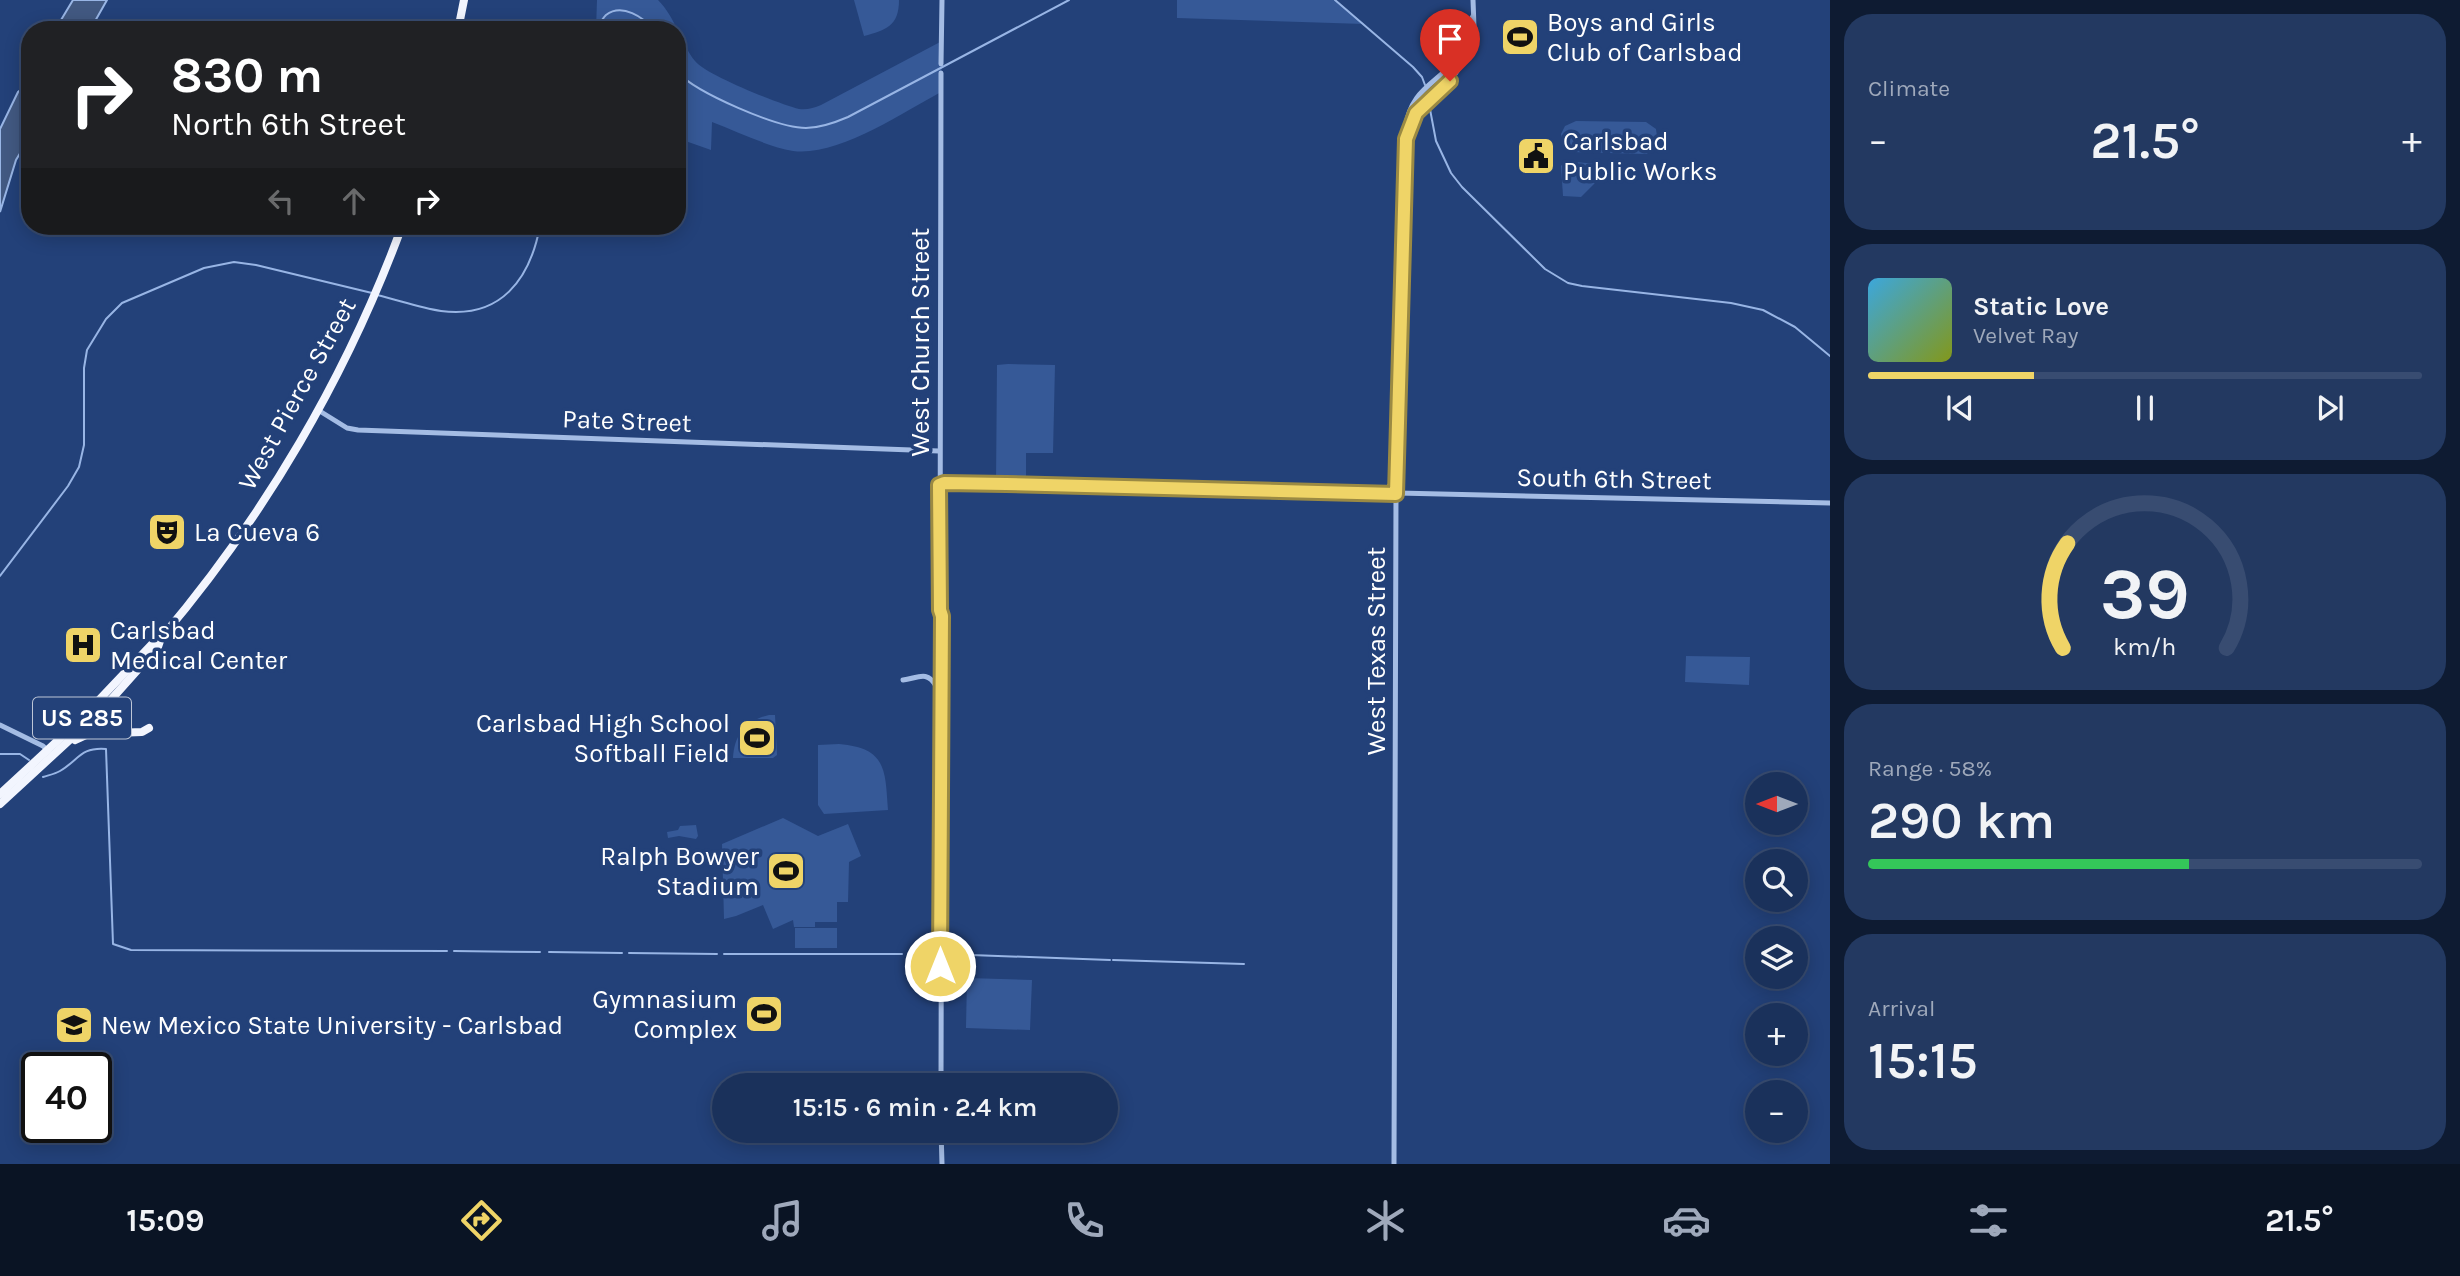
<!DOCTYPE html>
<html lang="en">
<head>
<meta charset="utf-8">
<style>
	:root { --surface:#1a315b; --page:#233961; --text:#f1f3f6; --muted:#9fa9bb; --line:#384c71; --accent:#efd467 }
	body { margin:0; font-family:Karla,sans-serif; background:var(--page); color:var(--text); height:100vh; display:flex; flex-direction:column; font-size:26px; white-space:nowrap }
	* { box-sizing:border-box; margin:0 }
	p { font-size:23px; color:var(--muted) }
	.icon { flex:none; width:38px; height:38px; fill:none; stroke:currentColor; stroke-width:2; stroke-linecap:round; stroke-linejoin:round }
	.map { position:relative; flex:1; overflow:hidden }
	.side { display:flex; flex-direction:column; gap:14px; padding:14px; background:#0e1b32; width:630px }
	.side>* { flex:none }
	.hud { position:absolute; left:21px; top:21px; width:665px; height:214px; border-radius:28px; box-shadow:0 4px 18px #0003,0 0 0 2px var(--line); background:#202124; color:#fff; overflow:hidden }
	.needle { width:46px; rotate:270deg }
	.tools { position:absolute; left:1745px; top:772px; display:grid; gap:14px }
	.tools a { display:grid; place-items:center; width:63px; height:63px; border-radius:50%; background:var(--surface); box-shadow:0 4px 18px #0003,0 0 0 2px var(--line); font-size:35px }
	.speed { position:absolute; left:21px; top:1052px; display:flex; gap:14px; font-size:35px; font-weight:700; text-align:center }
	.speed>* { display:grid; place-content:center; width:91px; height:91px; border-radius:50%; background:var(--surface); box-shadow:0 4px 18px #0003,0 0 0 2px var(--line); line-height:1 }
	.speed .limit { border:4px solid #111; border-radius:10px; background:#fff; color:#111 }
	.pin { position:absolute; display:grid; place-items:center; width:60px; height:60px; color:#fff; margin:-72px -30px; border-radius:50% 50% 50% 0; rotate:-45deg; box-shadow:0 0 7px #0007 }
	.pin .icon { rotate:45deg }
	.me { position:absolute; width:77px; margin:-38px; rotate:0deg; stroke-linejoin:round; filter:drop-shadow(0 0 5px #0008) }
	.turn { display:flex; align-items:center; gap:24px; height:147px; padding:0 35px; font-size:32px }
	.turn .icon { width:91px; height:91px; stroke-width:2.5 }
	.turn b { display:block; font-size:49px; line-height:60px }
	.lanes { display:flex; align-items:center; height:66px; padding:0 35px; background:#0003; justify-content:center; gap:35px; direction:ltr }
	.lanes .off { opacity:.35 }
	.big { font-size:52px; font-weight:600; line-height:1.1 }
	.side .card { flex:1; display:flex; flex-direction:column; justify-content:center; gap:10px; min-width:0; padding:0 24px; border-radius:28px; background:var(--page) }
	.side .dial { align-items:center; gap:0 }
	.dial svg { height:182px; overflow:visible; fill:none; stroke:var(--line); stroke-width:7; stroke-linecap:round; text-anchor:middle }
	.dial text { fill:var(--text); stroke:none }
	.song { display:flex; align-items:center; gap:21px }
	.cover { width:84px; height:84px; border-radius:10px; background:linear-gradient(135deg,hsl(200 70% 55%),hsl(70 70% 35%)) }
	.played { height:7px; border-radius:4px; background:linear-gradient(90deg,var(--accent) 30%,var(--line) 30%) }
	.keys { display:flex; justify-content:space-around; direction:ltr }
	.heat { display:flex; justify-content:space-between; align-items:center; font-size:38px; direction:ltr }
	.charge { height:10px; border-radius:5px; background:linear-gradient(90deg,#34c759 58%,var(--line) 0) }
	.trip { position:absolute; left:712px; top:1073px; width:406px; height:70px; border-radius:35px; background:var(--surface); box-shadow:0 4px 18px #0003,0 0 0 2px var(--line); font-weight:600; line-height:70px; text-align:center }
	.menu { display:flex; height:112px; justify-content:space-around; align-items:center; background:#0a1424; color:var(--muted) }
	.menu .icon { width:49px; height:49px }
	.menu .selected { color:var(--accent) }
	.menu b { font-size:32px; color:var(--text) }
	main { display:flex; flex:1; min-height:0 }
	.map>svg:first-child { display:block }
	.green { fill:#365997 }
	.water { fill:#425982; stroke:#98b5e5; stroke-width:2 }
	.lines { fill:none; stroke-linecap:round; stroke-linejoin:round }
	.stream { stroke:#98b5e5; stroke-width:2 }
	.tertiary { stroke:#a4bce4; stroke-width:5 }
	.trunk { stroke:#f2f5fe; stroke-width:8 }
	.route-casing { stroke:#9b8a43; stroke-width:18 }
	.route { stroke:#efd467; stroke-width:12 }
	.labels { text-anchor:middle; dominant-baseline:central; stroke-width:7; stroke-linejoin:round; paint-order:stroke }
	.shield { fill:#234179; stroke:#bdc6d7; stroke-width:2 }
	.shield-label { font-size:24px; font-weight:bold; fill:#fff }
	.poi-label { font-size:26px; fill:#fff; stroke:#234179; text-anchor:start }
	.street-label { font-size:26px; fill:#fff; stroke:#234179 }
</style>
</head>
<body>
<main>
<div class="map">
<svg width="1830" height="1164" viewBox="0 0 1830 1164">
	<rect width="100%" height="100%" fill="#234179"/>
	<g class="green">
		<path d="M597,0H658C676,18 680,42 695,61C706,75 779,104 799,109C807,110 814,108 821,105L942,41L941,92C902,113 837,157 793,151C766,146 738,132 712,122L711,150L677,138V30H596Z"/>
		<path d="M854,0H899C899,26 886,30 864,36Z"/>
		<path d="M1177,0H1335L1364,24L1177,18Z"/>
		<path d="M1576,121L1646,122L1656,129L1658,144L1654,150L1646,154L1571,152L1564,146L1561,134L1565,126Z"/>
		<path d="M1565,161L1597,164V181L1581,197L1563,196L1561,166Z"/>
		<path d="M1008,364L1055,365L1053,453H1026V484H996L997,365Z"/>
		<path d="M1686,656L1750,657L1749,685L1685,682Z"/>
		<path d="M769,715H775L777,755L773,758H733C734,735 746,720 769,715Z"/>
		<path d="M839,744C887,748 885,770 888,810L824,814L818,805V745Z"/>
		<path d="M783,818L818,836L848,824L861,856L849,862L848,902H837V922H815V927H794L793,920L773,929L763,905L736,916L724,919L722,844Z"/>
		<path d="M696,825L698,836L696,839L679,836L668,838L667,832L678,830L680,826Z"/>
		<rect x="795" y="928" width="42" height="20"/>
		<path d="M967,978L1032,980L1030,1030L966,1028Z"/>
	</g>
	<g class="water">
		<path d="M73,0H107L90,30H55Z"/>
		<path d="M30,83V137L16,160L0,212V129L18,92Z"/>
	</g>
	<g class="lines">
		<g class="stream">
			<path d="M1335,0L1413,67L1422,77L1425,85"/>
			<path d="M596,30C599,25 602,19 606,15C622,3 644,17 653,30"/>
			<path d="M677,72C697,93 777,128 806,128C820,128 834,123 848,117L1069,0"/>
			<path d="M1429,104L1436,141L1451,173L1462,187L1545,269L1568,283L1582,286L1731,303L1763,310L1795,327L1830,356"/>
			<path d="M377,295C398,300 420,308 441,311C501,319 530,279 540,226"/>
			<path d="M0,576L68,486L79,467L84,445V368L87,350L106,319L122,303L204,268L234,262L256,265L372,293"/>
			<path d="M0,754H20L29,760"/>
			<path d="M43,777C49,775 55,774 60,771C79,760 80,747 106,749L113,944L131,950L447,951"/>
			<path d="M454,951L540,952"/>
			<path d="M549,952L622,953"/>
			<path d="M629,953L717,954"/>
			<path d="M724,954H902"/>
			<path d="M910,954L935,955"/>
			<path d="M944,954L1110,960"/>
			<path d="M1113,960L1244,964"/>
		</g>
		<g class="tertiary">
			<path d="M941,64L942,0"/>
			<path d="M1406,138L1416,113L1450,81L1464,61L1474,27L1473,0"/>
			<path d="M318,410L347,428L358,430L939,451"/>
			<path d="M939,485L1007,484L1830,503"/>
			<path d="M903,680C918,678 927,670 936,686"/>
			<path d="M938,722L936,636L940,610"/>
			<path d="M0,725L43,746L49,752"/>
			<path d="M941,1085L942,616L940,610L941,73"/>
			<path d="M941,1130L942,1164"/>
			<path d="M1394,1164L1396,494L1405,129C1412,84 1440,85 1460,53C1467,42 1466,28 1473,16"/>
		</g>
		<g class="trunk">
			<path d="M458,30L464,0"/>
			<path d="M109,704L107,716L114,725"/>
			<path d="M75,740L88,734L142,732L149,728"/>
			<path d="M0,794L80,720L154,642L161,638C264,517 347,376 402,226"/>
			<path d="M0,804L100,712L158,647L161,638"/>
		</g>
	</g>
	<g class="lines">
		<defs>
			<path id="route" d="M940,966L942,616L940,610L939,485L944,483L1006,484L1396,494L1406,139L1416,113L1450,81"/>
		</defs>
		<use href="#route" class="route-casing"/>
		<use href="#route" class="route"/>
	</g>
	<defs>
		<symbol id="stadium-square" viewBox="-11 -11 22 22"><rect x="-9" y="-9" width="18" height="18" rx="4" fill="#efd467" stroke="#234179"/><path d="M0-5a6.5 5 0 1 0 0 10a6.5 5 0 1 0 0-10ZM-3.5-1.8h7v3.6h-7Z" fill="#111"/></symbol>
		<symbol id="civic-square" viewBox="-11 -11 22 22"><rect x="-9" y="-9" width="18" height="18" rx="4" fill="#efd467" stroke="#234179"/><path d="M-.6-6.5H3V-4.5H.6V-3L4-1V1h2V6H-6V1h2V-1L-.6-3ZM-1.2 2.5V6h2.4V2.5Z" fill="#111"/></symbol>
		<symbol id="theatre-square" viewBox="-11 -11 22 22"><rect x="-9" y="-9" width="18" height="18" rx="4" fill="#efd467" stroke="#234179"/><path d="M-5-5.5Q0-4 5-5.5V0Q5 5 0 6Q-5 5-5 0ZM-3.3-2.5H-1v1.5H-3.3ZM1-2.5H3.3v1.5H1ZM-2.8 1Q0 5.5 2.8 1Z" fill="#111"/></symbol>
		<symbol id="hospital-square" viewBox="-11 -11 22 22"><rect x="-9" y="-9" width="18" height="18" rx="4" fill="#efd467" stroke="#234179"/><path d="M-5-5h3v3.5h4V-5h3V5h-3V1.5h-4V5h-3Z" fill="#111"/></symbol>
		<symbol id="university-square" viewBox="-11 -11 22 22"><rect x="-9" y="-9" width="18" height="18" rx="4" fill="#efd467" stroke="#234179"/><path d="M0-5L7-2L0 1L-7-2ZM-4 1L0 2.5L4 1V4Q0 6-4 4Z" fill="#111"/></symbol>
	</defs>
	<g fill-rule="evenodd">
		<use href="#stadium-square" x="1498" y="15" width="44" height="44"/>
		<use href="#civic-square" x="1514" y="134" width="44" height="44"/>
		<use href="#theatre-square" x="145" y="510" width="44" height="44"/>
		<use href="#hospital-square" x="61" y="623" width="44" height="44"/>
		<use href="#stadium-square" x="735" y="716" width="44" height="44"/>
		<use href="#stadium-square" x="764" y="849" width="44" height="44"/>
		<use href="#stadium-square" x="742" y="992" width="44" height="44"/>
		<use href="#university-square" x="52" y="1003" width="44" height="44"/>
	</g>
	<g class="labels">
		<rect class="shield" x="33" y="697.5" width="98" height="41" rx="5"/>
		<g class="shield-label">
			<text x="82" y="718">US 285</text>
		</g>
		<g class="poi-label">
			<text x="1547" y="22">Boys and Girls<tspan x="1547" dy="30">Club of Carlsbad</tspan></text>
			<text x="1563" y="141">Carlsbad<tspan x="1563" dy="30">Public Works</tspan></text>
			<text x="194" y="532">La Cueva 6</text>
			<text x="110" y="630">Carlsbad<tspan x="110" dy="30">Medical Center</tspan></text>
			<text x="730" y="723" text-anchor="end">Carlsbad High School<tspan x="730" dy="30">Softball Field</tspan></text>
			<text x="759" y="856" text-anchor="end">Ralph Bowyer<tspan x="759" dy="30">Stadium</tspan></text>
			<text x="737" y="999" text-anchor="end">Gymnasium<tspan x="737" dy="30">Complex</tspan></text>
			<text x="101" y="1025">New Mexico State University - Carlsbad</text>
		</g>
		<g class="street-label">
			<text transform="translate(920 342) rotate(-90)">West Church Street</text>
			<text transform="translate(297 394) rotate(-61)">West Pierce Street</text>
			<text transform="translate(627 421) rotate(2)">Pate Street</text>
			<text transform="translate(1614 479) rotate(1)">South 6th Street</text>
			<text transform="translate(1376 651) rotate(-90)">West Texas Street</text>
		</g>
	</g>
</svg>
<div class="tools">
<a><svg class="needle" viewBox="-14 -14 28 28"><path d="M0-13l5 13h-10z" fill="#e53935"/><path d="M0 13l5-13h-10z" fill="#9fa9bb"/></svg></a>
<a><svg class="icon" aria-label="search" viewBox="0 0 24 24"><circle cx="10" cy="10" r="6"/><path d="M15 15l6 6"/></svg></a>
<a><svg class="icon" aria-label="layers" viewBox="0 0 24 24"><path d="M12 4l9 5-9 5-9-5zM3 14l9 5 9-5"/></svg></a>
<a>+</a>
<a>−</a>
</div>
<div class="speed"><div class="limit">40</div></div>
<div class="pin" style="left:1450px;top:81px;background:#d93025"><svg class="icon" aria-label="arrive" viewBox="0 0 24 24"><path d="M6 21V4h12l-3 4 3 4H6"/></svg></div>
<svg class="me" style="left:940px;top:966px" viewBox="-20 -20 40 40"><circle r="17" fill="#efd467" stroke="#fff" stroke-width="3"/><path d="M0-11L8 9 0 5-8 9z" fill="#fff"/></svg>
<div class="trip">15:15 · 6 min · 2.4 km</div>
<div class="hud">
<div class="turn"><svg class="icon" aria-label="right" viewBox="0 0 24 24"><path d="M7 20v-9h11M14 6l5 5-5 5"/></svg><div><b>830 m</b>North 6th Street</div></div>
<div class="lanes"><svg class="icon off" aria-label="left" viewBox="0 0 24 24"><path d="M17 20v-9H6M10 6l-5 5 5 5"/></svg><svg class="icon off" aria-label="ahead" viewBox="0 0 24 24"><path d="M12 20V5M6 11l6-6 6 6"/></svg><svg class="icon" aria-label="right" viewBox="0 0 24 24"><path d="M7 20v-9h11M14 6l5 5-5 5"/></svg></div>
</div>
</div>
<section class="side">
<div class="card"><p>Climate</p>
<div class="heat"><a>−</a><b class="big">21.5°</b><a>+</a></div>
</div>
<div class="card">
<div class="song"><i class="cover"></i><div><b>Static Love</b><p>Velvet Ray</p></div></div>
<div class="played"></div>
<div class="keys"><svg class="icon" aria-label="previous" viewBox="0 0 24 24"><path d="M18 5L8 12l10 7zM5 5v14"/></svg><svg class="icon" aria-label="pause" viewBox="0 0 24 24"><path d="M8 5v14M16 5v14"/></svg><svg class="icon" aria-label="next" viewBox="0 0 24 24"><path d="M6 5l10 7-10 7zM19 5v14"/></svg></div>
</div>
<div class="card dial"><svg viewBox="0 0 100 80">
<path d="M14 69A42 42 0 1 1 86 69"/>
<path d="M14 69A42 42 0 0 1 16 23" stroke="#efd467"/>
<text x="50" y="56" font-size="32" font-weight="700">39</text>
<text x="50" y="72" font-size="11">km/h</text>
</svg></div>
<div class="card"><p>Range · 58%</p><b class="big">290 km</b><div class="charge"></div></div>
<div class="card"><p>Arrival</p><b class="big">15:15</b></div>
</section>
</main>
<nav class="menu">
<b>15:09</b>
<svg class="icon selected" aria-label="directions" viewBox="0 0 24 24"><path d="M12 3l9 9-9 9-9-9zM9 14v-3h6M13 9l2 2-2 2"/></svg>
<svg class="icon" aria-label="music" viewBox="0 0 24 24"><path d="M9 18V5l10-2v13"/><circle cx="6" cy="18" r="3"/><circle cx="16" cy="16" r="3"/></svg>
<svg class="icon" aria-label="phone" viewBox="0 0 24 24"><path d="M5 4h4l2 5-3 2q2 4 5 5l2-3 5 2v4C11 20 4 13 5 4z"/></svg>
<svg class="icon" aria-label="climate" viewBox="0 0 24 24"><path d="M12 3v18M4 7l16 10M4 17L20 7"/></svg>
<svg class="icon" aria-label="car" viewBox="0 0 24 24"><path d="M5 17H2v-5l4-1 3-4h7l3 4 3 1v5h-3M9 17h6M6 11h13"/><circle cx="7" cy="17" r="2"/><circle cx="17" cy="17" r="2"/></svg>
<svg class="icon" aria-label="filters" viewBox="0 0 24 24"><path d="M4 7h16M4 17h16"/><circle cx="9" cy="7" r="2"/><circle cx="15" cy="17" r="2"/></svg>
<b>21.5°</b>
</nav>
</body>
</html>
